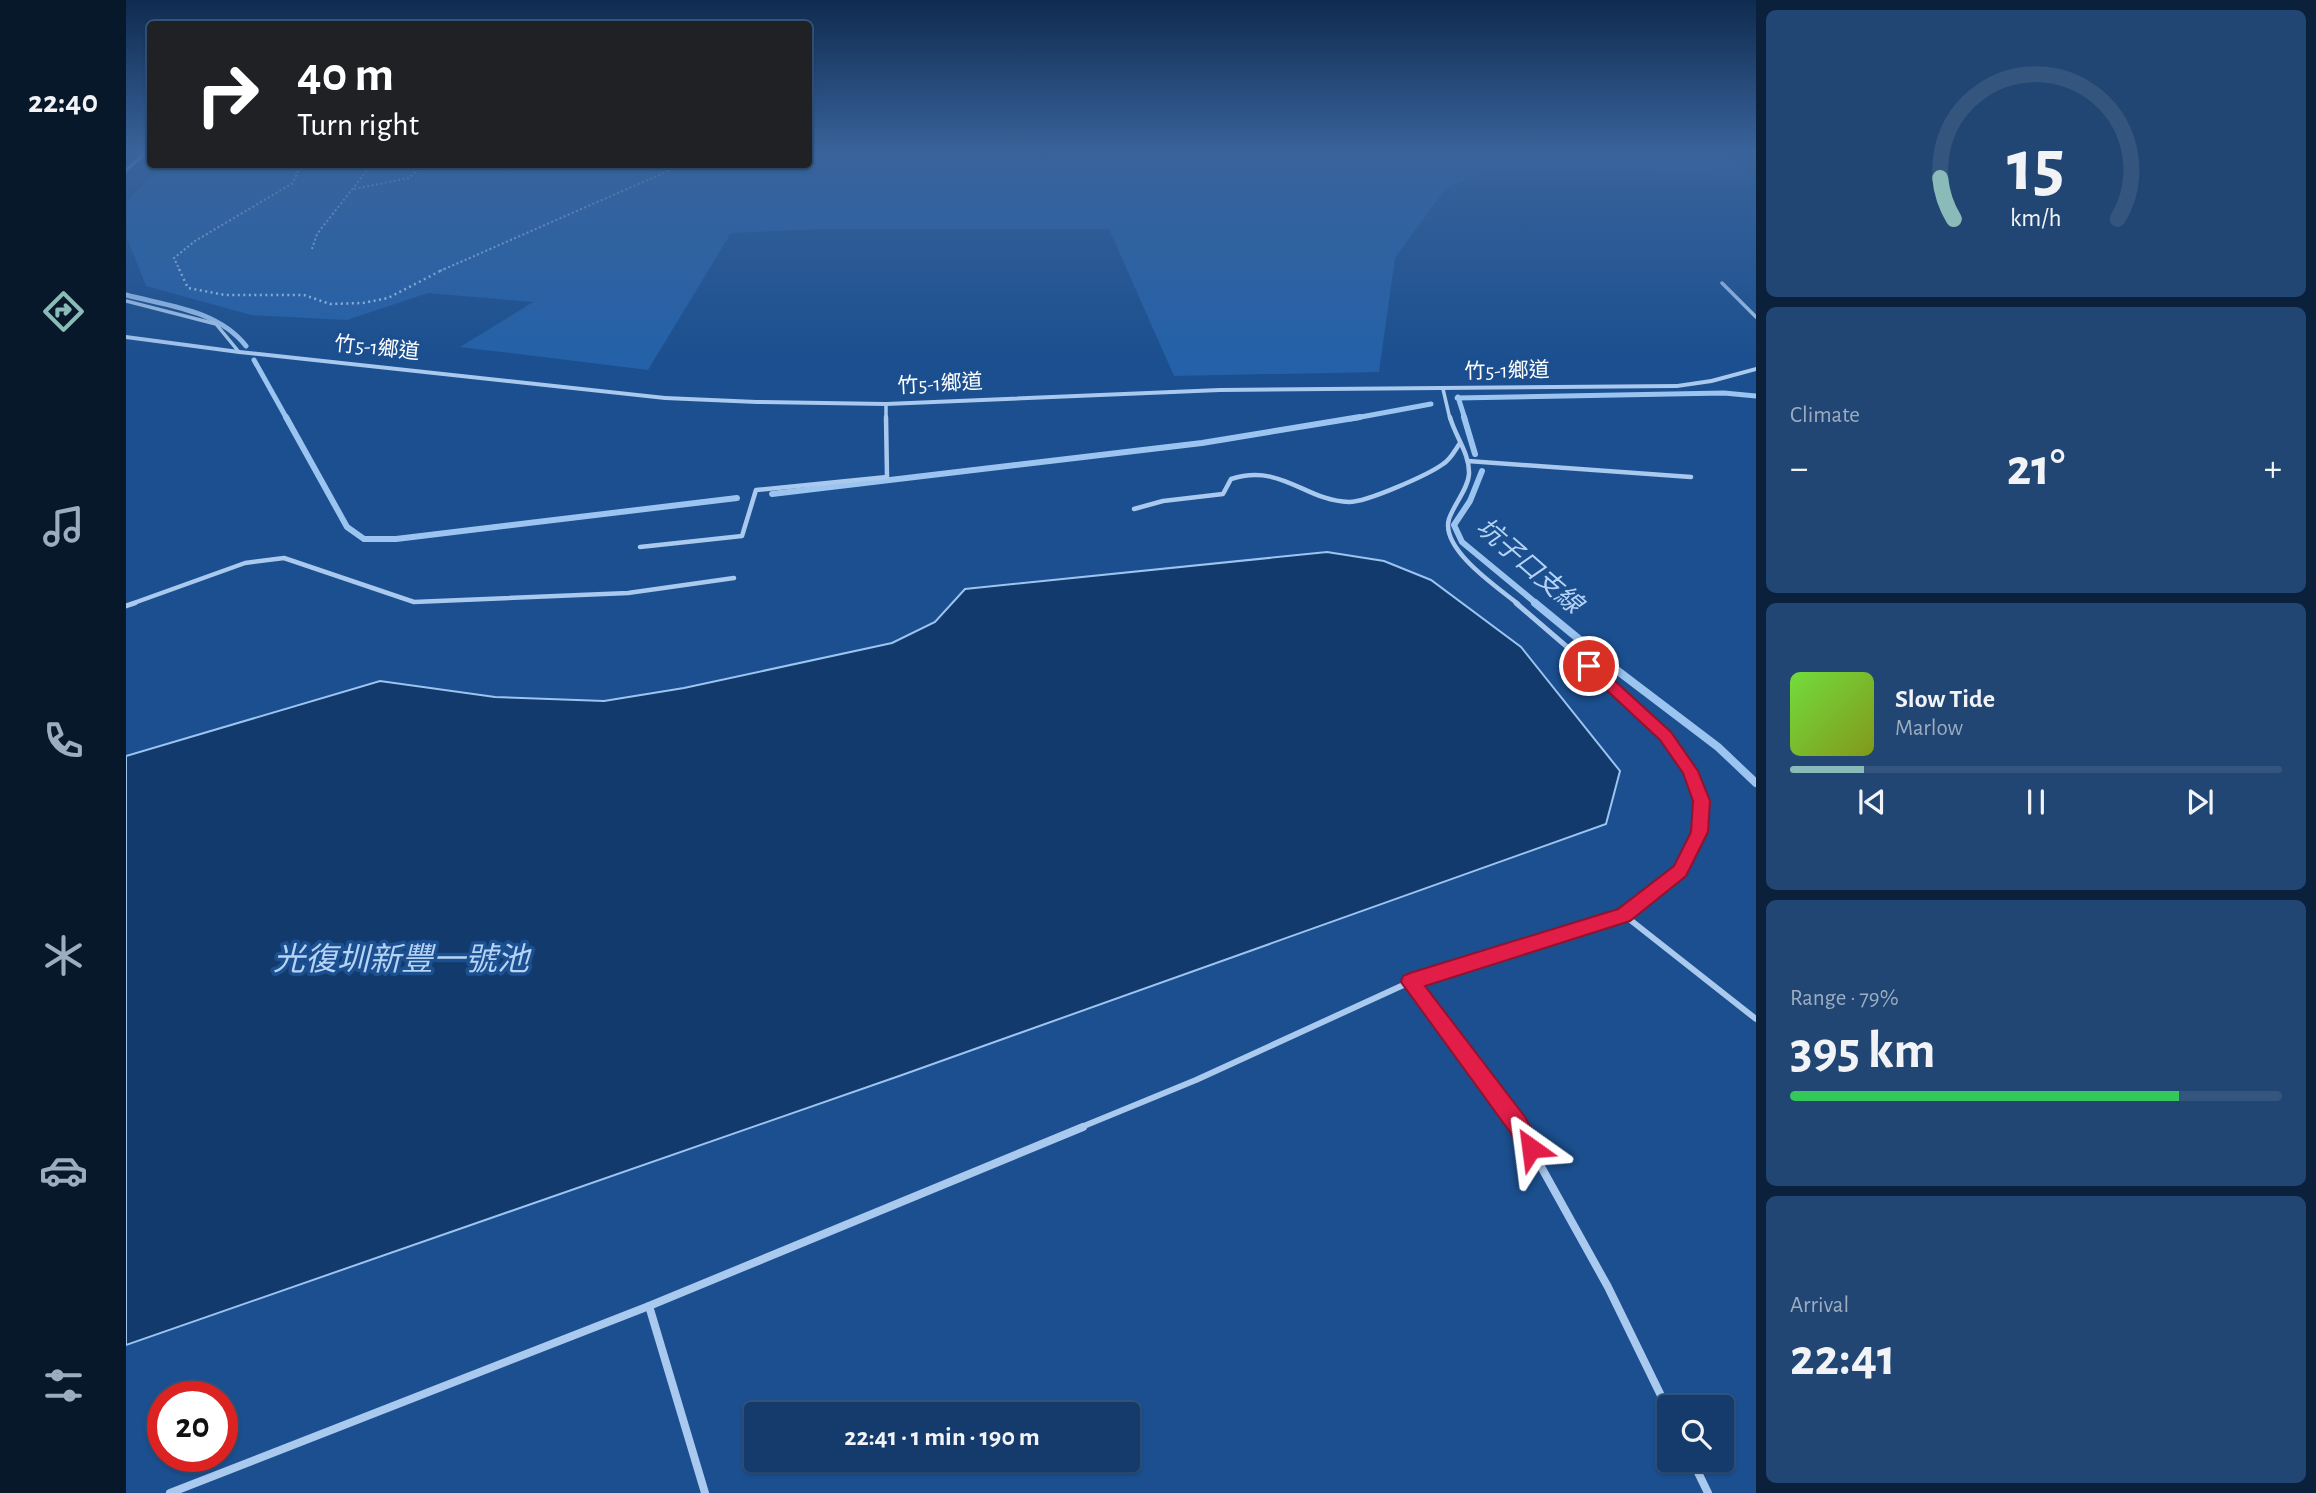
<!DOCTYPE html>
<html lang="en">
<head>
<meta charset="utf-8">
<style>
	:root { --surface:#143b6b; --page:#214673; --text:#f1f3f6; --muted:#9dadc1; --line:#33557e; --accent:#8bbbb9 }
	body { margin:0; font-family:"Alegreya Sans","Noto Sans TC",sans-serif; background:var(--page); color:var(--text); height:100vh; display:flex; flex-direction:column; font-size:26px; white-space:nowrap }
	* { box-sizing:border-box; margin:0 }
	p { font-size:23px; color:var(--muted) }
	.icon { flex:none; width:38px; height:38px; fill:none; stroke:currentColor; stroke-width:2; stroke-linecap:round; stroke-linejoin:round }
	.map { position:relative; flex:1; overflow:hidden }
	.sheet { display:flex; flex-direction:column; gap:10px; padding:10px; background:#0b203b; width:560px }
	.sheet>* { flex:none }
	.guide { position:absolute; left:21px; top:21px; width:665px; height:147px; border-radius:7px; box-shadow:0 2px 5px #0004,0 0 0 2px var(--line); background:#202124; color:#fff; overflow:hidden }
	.fabs { position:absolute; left:1531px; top:1395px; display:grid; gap:14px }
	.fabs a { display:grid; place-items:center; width:77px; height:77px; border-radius:7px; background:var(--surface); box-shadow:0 2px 5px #0004,0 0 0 2px var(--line); font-size:35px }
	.speed { position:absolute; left:21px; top:1381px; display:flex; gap:14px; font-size:35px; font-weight:700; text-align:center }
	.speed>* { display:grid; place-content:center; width:91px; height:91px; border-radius:50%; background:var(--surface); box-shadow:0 2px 5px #0004,0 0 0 2px var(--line); line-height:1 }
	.speed .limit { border:10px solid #d22; background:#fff; color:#111 }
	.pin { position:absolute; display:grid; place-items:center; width:60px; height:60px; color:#fff; margin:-30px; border:4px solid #fff; border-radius:50%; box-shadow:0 2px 7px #0007 }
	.me { position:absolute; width:77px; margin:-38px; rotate:329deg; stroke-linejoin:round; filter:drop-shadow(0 0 5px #0008) }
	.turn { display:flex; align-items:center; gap:24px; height:147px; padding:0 35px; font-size:32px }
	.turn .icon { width:91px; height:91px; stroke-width:2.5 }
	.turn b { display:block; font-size:49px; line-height:60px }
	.big { font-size:52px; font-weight:700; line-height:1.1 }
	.sheet .widget { flex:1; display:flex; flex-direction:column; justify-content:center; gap:10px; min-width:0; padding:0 24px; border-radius:10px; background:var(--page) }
	.sheet .dial { align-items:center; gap:0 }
	.dial svg { height:182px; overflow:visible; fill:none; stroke:var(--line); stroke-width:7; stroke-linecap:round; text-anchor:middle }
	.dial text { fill:var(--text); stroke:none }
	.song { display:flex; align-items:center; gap:21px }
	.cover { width:84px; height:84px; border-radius:10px; background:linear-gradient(135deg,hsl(100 70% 55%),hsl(70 70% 35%)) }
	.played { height:7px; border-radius:4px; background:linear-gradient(90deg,var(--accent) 15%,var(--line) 15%) }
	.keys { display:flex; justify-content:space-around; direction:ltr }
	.heat { display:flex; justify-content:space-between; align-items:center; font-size:38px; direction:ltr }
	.charge { height:10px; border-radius:5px; background:linear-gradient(90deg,#34c759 79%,var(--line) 0) }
	.trip { position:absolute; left:618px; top:1402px; width:396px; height:70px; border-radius:7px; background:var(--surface); box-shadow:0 2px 5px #0004,0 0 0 2px var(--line); font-weight:700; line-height:70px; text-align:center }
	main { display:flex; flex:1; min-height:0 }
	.dock { display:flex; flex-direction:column; width:126px; justify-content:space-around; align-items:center; background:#08182b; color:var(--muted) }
	.dock .icon { width:49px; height:49px }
	.dock .current { color:var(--accent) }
	.dock b { font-size:32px; color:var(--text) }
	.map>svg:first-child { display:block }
	.green { fill:#2461a8 }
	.water { fill:#123a6d; stroke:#9cc4f0; stroke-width:2 }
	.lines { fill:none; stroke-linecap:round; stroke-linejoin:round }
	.stream-far3 { stroke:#9cc4f0; stroke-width:3.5 }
	.stream-far2 { stroke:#9cc4f0; stroke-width:5 }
	.stream-far1 { stroke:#9cc4f0; stroke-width:6 }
	.stream { stroke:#9cc4f0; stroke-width:8 }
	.path-far1 { stroke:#a9c9ee; stroke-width:2; stroke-dasharray:2 2.5; stroke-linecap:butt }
	.path { stroke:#a9c9ee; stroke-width:2.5; stroke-dasharray:2 3.5; stroke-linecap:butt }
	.service-far4 { stroke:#a9c9ee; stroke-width:3.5 }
	.service-far3 { stroke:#a9c9ee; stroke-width:4.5 }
	.service-far2 { stroke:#a9c9ee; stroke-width:5 }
	.service-far1 { stroke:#a9c9ee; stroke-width:6 }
	.service { stroke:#a9c9ee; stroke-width:8 }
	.tertiary { fill:#a9c9ee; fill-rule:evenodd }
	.route { fill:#e11d48; stroke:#92132f; stroke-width:2 }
	.labels { text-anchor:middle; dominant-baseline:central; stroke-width:7; stroke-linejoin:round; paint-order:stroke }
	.far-street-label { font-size:21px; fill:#fff; stroke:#1b4f8f }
	.water-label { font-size:26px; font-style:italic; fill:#b5d3f5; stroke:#1b4f8f }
	.near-water-label { font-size:32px; font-style:italic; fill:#b5d3f5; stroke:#1b4f8f }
</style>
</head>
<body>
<main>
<nav class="dock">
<b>22:40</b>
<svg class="icon current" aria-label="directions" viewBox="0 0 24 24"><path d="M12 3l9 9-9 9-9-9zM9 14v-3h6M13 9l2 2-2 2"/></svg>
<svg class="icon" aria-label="music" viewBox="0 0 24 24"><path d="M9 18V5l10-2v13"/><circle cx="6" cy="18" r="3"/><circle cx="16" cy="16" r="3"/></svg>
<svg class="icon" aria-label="phone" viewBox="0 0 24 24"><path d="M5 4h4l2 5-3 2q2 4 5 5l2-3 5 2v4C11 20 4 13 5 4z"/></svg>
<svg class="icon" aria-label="climate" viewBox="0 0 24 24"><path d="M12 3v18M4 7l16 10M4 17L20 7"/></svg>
<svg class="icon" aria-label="car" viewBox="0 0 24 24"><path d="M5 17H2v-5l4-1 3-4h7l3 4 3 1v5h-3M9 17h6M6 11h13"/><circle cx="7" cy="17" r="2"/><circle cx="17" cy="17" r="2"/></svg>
<svg class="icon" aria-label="filters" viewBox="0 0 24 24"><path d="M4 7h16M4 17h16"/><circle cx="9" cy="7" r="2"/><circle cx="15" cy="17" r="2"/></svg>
</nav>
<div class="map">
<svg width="1630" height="1493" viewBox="0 0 1630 1493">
	<rect width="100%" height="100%" fill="#1b4f8f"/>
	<path class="green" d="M683,152H875L918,160L995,152H1593L1630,177L1367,170L1320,188L1269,258L1253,372L1048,376L983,229H695L605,233L522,370L334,347L407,302L302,293L221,320L125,315L20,286L1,238V201L37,165L682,164Z"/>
	<path class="water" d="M1201,552L1258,561L1305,580L1395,647L1494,771L1480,824L776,1075L0,1345V756L254,681L369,697L478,701L558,688L766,643L809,622L839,589Z"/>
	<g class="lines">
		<path class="stream-far3" d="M0,170L21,152"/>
		<g class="stream-far2">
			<path d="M0,295C42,306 92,310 120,346"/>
			<path d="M128,360L161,419"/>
			<path d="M1332,397L1339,419"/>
			<path d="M1331,398L1598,393L1630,396"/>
			<path d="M1224,419L1305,404"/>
		</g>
		<g class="stream-far1">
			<path d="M160,417L221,527L238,539H270L611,498"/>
			<path d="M1338,417L1349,454"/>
			<path d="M1356,471L1344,501L1328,525L1336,542L1411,604"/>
			<path d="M646,494L1076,443L1234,417"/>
		</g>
		<path class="stream" d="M1409,603L1488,668L1592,747L1630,783"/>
		<g class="path-far1">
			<path d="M228,189L283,178L298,164"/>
			<path d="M186,249L191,234L246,164"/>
			<path d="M54,271L48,258L69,241L167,183L175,164"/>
			<path d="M314,271L558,164"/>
		</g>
		<path class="path" d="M53,269L62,288L99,295H178L204,304L237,303L262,298L318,269"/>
		<g class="service-far4">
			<path d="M1596,283L1630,317"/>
			<path d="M0,301L90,324L113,352"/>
			<path d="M1317,389L1324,419"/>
			<path d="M760,404V419"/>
		</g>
		<g class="service-far3">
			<path d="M1324,417C1329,436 1344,454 1343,474C1342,489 1328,504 1323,519C1314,549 1371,587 1392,604"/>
			<path d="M1342,461L1565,477"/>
			<path d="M1008,509L1037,501L1097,494L1105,479C1156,463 1179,501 1223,502C1241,502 1302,475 1317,464C1325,459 1329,450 1334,443"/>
			<path d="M514,547L616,536L630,490L761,477L760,417"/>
			<path d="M5,604L119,563L158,558L288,602L502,593L608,578"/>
		</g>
		<g class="service-far2">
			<path d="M1390,603L1483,683L1539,736L1564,771L1575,801L1571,837"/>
			<path d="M0,606L9,603"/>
		</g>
		<g class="service-far1">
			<path d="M1498,915L1630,1019"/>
			<path d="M1284,982L1394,1128"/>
			<path d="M953,1128L1070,1080L1284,982L1498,915L1554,871L1572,835"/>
		</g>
		<g class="service">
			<path d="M1393,1127L1482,1287L1544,1414"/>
			<path d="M523,1306L579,1493"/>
			<path d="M1566,1460L1582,1493"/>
			<path d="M44,1493L523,1306L957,1127"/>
		</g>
		<path class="tertiary" d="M0,335L113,350L539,396L631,400L760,402L1094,388L1551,384L1585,379L1630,367V371L1586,383L1551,388L1094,392L760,406L631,404L539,400L113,354L0,339Z"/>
	</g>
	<linearGradient id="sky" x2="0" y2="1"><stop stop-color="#0f2b4f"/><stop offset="0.42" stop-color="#39639b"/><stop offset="1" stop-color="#39639b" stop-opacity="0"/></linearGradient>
	<rect width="1630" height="361" fill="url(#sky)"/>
	<path class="route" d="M1463,661L1468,662L1545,732L1572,771L1584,801L1582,832L1560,876L1504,921L1299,986L1399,1117L1416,1148L1412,1155L1405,1159L1397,1155L1384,1132L1275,982L1277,976L1284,973L1492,909L1548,866L1565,832L1567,801L1557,773L1534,740L1458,669L1456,666L1458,662Z"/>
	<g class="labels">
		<g class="far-street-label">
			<text transform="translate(251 348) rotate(6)">竹5-1鄉道</text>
			<text transform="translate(1381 371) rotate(-1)">竹5-1鄉道</text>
			<text transform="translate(814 384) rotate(-3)">竹5-1鄉道</text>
		</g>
		<g class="water-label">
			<text transform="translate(1403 566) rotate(41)">坑子口支線</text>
		</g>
		<g class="near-water-label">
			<text x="275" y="960">光復圳新豐一號池</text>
		</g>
	</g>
</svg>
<div class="fabs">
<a><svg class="icon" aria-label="search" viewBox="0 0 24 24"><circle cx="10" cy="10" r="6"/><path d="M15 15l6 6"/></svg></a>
</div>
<div class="speed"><div class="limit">20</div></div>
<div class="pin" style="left:1463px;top:666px;background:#d93025"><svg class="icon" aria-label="arrive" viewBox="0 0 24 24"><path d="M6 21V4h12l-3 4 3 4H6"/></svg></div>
<svg class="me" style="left:1405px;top:1148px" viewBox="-20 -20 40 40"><path d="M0-17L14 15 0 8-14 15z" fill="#e11d48" stroke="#fff" stroke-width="4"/></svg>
<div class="trip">22:41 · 1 min · 190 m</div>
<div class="guide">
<div class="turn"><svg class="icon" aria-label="right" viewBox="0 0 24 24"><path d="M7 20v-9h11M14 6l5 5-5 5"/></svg><div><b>40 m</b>Turn right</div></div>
</div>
</div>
<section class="sheet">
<div class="widget dial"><svg viewBox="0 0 100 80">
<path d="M14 69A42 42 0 1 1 86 69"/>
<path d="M14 69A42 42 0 0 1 8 51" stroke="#8bbbb9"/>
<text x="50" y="56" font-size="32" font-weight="700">15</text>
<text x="50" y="72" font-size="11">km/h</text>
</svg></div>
<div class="widget"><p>Climate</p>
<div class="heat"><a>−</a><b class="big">21°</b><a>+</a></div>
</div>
<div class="widget">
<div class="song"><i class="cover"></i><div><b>Slow Tide</b><p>Marlow</p></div></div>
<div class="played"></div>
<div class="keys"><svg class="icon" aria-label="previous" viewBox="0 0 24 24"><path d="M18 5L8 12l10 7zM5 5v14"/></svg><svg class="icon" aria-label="pause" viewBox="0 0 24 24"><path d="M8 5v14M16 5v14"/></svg><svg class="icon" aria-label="next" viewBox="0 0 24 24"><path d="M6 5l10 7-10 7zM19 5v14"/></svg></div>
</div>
<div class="widget"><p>Range · 79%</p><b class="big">395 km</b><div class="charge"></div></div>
<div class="widget"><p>Arrival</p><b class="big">22:41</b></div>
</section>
</main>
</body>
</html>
